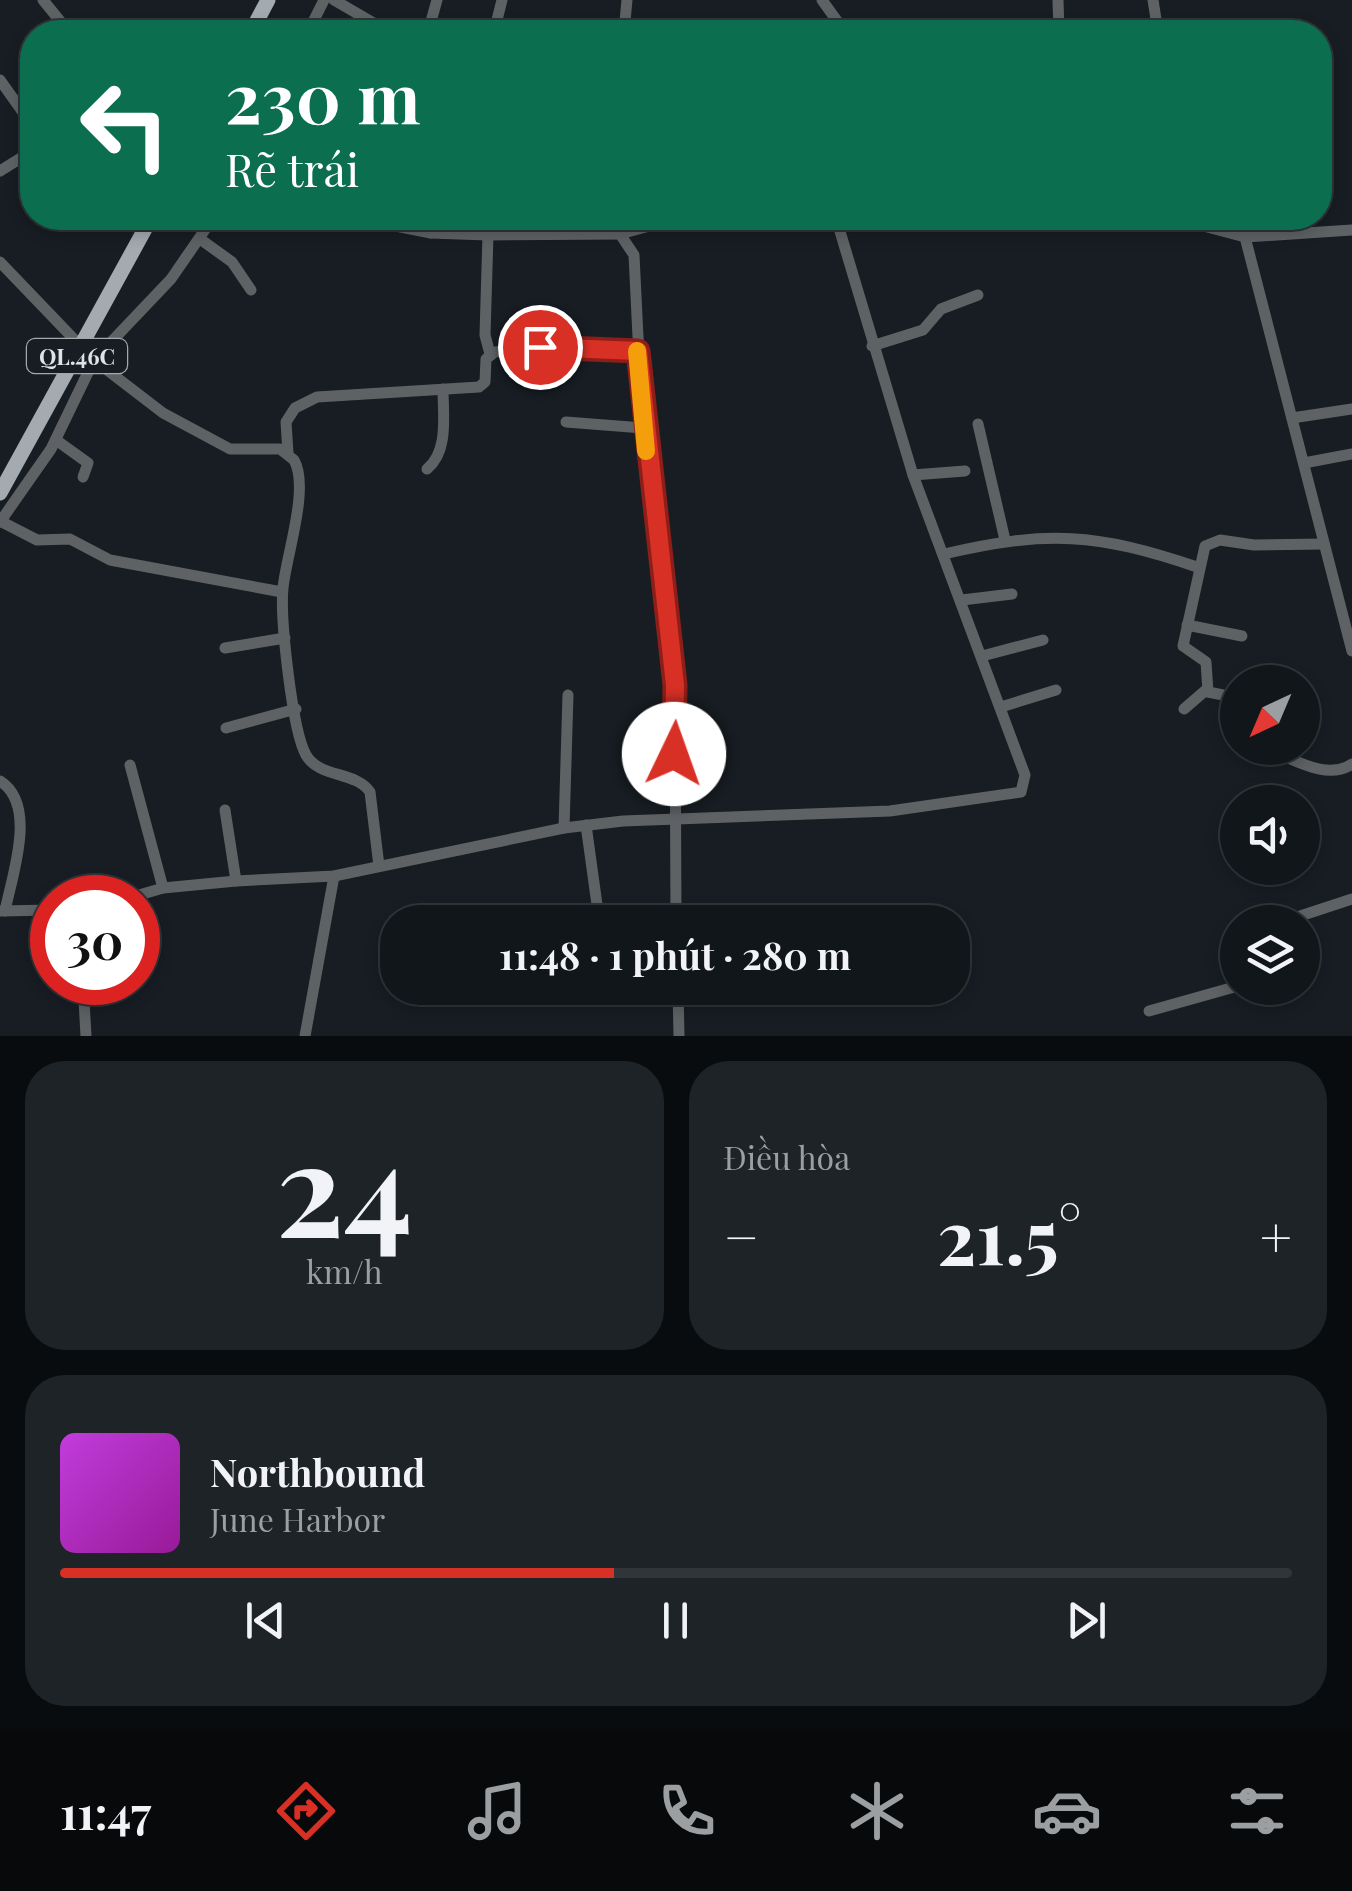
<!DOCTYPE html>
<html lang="vi">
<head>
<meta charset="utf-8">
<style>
	:root { --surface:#11161a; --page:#1e2327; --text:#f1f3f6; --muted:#9c9fa2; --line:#303539; --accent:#d93025 }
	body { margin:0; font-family:"Playfair Display",serif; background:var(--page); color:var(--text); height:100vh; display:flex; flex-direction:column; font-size:38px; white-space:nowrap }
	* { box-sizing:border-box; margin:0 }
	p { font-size:32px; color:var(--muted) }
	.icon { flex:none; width:55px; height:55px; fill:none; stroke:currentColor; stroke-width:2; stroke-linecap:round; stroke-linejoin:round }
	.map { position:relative; height:1036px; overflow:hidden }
	.side { display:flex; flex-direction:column; gap:25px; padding:25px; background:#090c0e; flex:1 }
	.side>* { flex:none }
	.hud { position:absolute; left:20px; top:20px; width:1312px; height:210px; border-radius:40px; box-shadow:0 5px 15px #0003,0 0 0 2px var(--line); background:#0b6e4f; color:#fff; overflow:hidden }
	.needle { width:65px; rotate:224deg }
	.controls { position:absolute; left:1220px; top:665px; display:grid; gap:20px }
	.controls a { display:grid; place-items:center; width:100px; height:100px; border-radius:50%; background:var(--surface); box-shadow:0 5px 15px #0003,0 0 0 2px var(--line); font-size:50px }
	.speed { position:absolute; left:30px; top:875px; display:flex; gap:20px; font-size:50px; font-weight:700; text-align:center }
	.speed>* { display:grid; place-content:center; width:130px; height:130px; border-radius:50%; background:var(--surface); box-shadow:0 5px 15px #0003,0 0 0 2px var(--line); line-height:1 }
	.speed .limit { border:15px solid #d22; background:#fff; color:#111 }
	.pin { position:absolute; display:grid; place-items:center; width:85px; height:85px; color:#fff; margin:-42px; border:5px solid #fff; border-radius:50%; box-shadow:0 2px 10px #0007 }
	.me { position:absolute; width:110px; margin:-55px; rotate:3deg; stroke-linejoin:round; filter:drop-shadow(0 0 8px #0008) }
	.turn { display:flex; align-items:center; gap:35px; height:210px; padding:0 40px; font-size:45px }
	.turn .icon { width:130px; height:130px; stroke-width:2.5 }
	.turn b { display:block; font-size:70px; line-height:85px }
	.big { font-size:75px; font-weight:700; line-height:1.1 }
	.side .card { flex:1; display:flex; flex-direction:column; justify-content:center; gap:15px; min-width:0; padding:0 35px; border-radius:40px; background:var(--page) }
	.side .dial { align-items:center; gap:0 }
	.dial b { font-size:130px; line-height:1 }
	.song { display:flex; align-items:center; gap:30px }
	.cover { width:120px; height:120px; border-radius:15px; background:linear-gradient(135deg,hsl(290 70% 55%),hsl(300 70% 35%)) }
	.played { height:10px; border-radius:5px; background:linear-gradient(90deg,var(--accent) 45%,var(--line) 45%) }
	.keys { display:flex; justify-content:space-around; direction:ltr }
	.heat { display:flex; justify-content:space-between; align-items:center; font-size:55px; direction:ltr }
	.side .tiles { flex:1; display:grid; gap:25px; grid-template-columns:1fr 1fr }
	.card:last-child { grid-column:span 2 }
	.trip { position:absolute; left:380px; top:905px; width:590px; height:100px; border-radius:40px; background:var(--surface); box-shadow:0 5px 15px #0003,0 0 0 2px var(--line); font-weight:700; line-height:100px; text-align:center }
	.tabs { display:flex; height:160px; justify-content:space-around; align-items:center; background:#07090a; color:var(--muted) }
	.tabs .icon { width:70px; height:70px }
	.tabs .active { color:var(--accent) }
	.tabs b { font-size:45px; color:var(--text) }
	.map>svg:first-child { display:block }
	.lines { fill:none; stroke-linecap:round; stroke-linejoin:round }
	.minor { stroke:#5f6265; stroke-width:11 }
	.major { stroke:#a3aab0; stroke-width:15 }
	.route-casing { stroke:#8d1f18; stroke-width:25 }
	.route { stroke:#d93025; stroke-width:18 }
	.slow { stroke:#f59e0b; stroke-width:18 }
	.labels { text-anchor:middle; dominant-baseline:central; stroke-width:10; stroke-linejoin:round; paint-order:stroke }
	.shield { fill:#171d23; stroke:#a3a8ac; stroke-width:2.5 }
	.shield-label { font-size:22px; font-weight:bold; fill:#dfe3e7 }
</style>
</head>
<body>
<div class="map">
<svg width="1352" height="1036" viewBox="0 0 1352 1036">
	<rect width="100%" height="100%" fill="#171d23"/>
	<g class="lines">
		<g class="minor">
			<path d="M43,0L69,32"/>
			<path d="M334,0L389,32"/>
			<path d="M822,0L845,32"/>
			<path d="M1058,0L1059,32"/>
			<path d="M1153,0L1158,32"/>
			<path d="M308,32L324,0"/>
			<path d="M428,32L437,0"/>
			<path d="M494,32L502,0"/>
			<path d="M624,32L627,0"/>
			<path d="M0,80L32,125"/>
			<path d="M0,171L32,151"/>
			<path d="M355,218L431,233L488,235L620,234L679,218"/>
			<path d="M1173,218L1245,237L1352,651"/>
			<path d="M431,233L435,218"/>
			<path d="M620,234L634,255L642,419L675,685L676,922"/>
			<path d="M488,235L485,335L490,354"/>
			<path d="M1245,237L1352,230"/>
			<path d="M200,239L232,262L251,290"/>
			<path d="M0,262L94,360L163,413L230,449H280L294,460C310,488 286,556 283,588C280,617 292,730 306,755C319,778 356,771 370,792L379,866"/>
			<path d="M872,346L923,330L941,309L978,295"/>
			<path d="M1292,418L1352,409"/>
			<path d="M566,422L643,428"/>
			<path d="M978,424L1005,540"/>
			<path d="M56,440L88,463L83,477"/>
			<path d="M288,453L286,422L295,408L317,397L479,387L485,382L486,359L495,352L569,345L637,351"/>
			<path d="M1304,463L1352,454"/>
			<path d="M427,469C449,451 443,415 443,389"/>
			<path d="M913,475L965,471"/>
			<path d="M0,521L37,540L70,539L110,560L282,592"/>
			<path d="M0,522L51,449L94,360L171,279L213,218"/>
			<path d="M944,554C1047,530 1097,533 1197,567"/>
			<path d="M962,600L1012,594"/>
			<path d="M1187,625L1242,636"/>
			<path d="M225,648L285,638"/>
			<path d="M982,656L1043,640"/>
			<path d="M1238,698L1208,692L1206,662L1183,646L1205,546L1220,540L1254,545L1324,544"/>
			<path d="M1001,707L1056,690"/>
			<path d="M1184,709L1206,690"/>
			<path d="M226,728L296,709"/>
			<path d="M1264,748C1291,757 1326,782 1352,764"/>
			<path d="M130,765L163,888"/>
			<path d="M0,781C38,805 12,875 5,911"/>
			<path d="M225,810L236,881"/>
			<path d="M586,825L599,919"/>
			<path d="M564,828L568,695"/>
			<path d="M129,898L163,888L236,881L334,876L564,828L623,821L890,811L1021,792L1025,775L913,475L836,218"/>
			<path d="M0,911L52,910"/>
			<path d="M1282,922L1352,899"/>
			<path d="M83,982L86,1036"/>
			<path d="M678,988L679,1036"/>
			<path d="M1149,1011L1238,986"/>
			<path d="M305,1036L334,876"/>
		</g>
		<g class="major">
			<path d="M251,32L268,0"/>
			<path d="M0,493L151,218"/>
		</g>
	</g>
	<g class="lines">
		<defs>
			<path id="route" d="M540,347L638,351L675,685L674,754"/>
		</defs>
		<use href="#route" class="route-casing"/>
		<use href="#route" class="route"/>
		<path class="slow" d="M637,351L646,451"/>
	</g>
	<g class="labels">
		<rect class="shield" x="27" y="339" width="100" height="34" rx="8"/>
		<g class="shield-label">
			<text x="77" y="356">QL.46C</text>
		</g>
	</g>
</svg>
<div class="controls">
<a><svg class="needle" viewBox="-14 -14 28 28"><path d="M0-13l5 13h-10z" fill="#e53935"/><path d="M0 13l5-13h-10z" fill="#9c9fa2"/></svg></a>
<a><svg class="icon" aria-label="sound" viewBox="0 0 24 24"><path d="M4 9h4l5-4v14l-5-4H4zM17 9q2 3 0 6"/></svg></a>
<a><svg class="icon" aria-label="layers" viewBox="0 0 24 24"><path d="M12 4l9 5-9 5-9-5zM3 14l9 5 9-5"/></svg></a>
</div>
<div class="speed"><div class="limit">30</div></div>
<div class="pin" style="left:540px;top:347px;background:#d93025"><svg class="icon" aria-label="arrive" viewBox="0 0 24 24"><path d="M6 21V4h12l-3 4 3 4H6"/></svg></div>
<svg class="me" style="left:674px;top:754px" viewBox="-20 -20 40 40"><circle r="19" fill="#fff"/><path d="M0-13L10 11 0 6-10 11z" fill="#d93025"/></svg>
<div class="trip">11:48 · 1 phút · 280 m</div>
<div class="hud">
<div class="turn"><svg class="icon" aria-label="left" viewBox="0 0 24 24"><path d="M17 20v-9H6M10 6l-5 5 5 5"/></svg><div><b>230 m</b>Rẽ trái</div></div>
</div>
</div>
<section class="side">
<div class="tiles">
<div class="card dial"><b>24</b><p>km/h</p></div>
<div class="card"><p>Điều hòa</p>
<div class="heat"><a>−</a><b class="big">21.5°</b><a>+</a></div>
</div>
<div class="card">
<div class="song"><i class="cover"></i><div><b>Northbound</b><p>June Harbor</p></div></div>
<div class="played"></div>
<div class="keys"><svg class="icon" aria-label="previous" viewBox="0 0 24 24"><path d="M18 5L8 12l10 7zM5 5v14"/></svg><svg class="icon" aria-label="pause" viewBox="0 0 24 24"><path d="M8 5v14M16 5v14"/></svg><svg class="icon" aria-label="next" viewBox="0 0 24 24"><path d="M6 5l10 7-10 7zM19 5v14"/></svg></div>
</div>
</div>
</section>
<nav class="tabs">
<b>11:47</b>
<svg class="icon active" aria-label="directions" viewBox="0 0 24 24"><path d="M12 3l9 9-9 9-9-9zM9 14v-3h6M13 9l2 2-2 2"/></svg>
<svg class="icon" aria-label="music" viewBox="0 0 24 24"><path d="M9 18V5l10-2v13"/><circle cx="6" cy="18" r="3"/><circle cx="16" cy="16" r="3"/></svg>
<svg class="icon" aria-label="phone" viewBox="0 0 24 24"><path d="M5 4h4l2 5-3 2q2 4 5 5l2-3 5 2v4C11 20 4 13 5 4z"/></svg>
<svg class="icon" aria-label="climate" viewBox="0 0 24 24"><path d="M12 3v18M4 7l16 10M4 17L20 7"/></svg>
<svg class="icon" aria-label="car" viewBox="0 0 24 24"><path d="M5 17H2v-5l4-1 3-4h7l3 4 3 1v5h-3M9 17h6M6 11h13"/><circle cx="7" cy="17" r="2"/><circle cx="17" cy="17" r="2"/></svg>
<svg class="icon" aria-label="filters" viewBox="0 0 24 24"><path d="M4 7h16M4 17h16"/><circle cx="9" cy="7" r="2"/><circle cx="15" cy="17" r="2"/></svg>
</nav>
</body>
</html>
